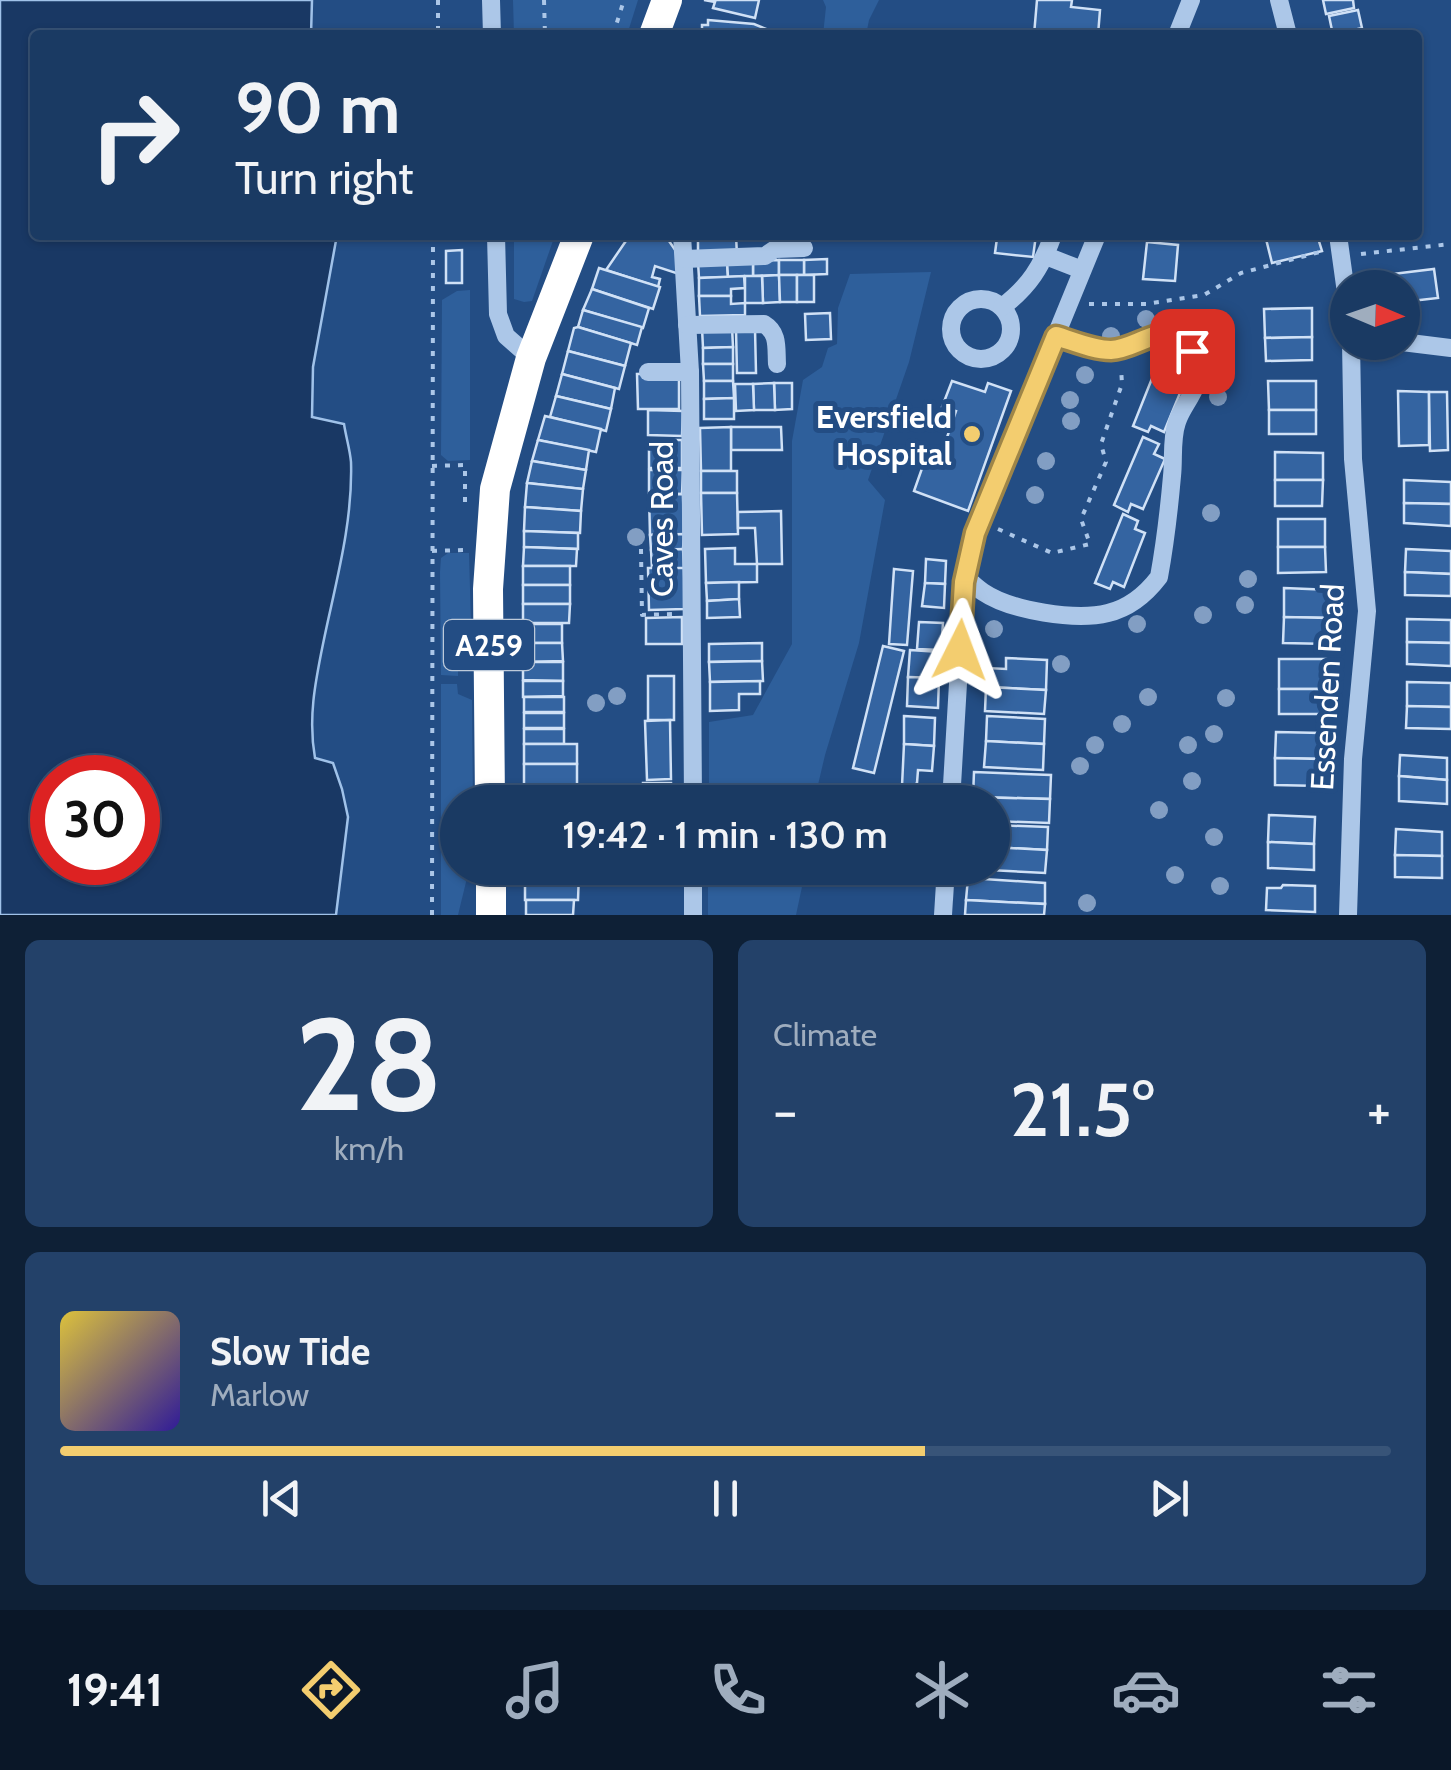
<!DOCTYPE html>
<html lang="en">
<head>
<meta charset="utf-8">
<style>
	:root { --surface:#1a3a63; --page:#234169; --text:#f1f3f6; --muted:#9fadbe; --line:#385478; --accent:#f3cd6f }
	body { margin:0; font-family:Cabin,sans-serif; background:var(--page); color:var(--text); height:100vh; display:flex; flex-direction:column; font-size:38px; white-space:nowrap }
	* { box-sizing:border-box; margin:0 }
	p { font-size:32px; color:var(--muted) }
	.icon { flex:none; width:55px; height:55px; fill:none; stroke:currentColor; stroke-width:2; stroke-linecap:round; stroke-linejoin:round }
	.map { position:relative; height:915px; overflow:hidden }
	.details { display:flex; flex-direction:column; gap:25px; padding:25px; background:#0e2036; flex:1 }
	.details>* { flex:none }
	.top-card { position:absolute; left:30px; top:30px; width:1392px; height:210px; border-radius:10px; box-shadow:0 2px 8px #0004,0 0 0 2px var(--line); background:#1a3a63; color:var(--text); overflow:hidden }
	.needle { width:65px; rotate:92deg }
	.fabs { position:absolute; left:1330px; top:270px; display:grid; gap:20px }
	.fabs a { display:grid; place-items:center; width:90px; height:90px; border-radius:50%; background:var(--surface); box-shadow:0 2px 8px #0004,0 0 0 2px var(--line); font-size:50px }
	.speed { position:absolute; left:30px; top:755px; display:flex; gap:20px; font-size:50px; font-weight:700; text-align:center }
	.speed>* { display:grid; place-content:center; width:130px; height:130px; border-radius:50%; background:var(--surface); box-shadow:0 2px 8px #0004,0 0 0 2px var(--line); line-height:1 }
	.speed .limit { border:15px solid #d22; background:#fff; color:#111 }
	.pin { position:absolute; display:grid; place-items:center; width:85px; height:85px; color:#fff; margin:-42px; border-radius:20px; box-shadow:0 5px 15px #0006 }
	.me { position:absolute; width:110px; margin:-55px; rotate:3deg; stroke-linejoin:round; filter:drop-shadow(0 0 8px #0008) }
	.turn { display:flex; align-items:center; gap:35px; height:210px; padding:0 40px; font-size:45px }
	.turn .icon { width:130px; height:130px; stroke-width:2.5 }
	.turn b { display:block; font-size:70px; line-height:85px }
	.big { font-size:75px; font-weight:600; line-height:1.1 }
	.details .tile { flex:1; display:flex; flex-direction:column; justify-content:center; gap:15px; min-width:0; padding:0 35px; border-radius:15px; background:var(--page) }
	.details .dial { align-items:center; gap:0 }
	.dial b { font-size:130px; line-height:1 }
	.song { display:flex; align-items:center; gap:30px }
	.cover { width:120px; height:120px; border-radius:15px; background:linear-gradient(135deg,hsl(50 70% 55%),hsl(250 70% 35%)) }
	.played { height:10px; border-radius:5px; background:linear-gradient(90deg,var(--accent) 65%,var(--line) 65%) }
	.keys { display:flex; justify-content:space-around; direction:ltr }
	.heat { display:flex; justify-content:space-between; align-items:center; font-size:55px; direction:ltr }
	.details .tiles { flex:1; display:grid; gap:25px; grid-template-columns:1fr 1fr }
	.tile:last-child { grid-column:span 2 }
	.trip { position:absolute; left:440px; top:785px; width:570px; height:100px; border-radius:50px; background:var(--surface); box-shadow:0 2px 8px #0004,0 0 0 2px var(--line); font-weight:600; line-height:100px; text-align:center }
	.menu { display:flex; height:160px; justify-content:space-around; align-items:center; background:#0a1728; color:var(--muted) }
	.menu .icon { width:70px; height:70px }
	.menu .active { color:var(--accent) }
	.menu b { font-size:45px; color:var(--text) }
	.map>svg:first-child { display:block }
	.green { fill:#2e5f9b }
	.water { fill:#193864; stroke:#a0c2e9; stroke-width:2.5; fill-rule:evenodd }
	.building { fill:#3464a1; stroke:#d0e1f6; stroke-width:2.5 }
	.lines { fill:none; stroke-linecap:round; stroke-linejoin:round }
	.path { stroke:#acc7e8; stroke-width:4; stroke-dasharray:5 8; stroke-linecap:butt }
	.minor { stroke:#acc7e8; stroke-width:18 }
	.highway { stroke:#fff; stroke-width:30 }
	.tree { fill:#829ec3 }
	.route-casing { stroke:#9e8548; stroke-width:25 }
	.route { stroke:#f3cd6f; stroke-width:18 }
	.poi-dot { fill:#f3cd6f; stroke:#234d84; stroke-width:4 }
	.labels { text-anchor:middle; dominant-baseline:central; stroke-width:10; stroke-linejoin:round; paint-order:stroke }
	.shield { fill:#234d84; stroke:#bdcada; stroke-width:2.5 }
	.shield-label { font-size:30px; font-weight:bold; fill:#fff }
	.poi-label { font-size:32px; font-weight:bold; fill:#fff; stroke:#234d84; text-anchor:end }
	.street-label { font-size:32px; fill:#fff; stroke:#234d84 }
</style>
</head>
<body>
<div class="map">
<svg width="1451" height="915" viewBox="0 0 1451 915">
	<rect width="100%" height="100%" fill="#234d84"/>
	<g class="green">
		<path d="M513,0H638L627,35H514Z"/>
		<path d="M823,0H879L869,20L866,35H823L826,7Z"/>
		<path d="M514,235H555L532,301L524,302L514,299Z"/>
		<path d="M931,272L909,362L868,480L885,500L859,643L825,755L814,802H709V722L753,715L792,644V441L803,380L822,367L828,348L837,344L838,308L850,274Z"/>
		<path d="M470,290V460L448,461L441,455L442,300L457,291Z"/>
		<path d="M448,553H469L472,661L458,663V676L441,675L440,572L441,558Z"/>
		<path d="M441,684H457L458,694L472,700L473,802H458V868H465L466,882L458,915H441Z"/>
		<path d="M708,868H806L796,915H708Z"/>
	</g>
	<path class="water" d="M0,0H312L311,35H35V235H337L313,367L312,417L344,424C346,437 350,450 351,462C353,524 335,585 323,644C315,683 308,719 315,758L333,763L342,789L348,817L336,915H0ZM52,778H138V862H52Z"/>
	<g class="building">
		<path d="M704,0H759L755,18L713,8L715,2Z"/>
		<path d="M1037,0H1072L1071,7L1100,10L1098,35H1034Z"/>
		<path d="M1323,0H1353L1354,8L1326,14Z"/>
		<path d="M1358,10L1362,28L1333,35L1329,16Z"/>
		<path d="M708,20L754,24L781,35H702V25H708Z"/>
		<path d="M630,235H662L661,238L669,241L678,254L682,275L655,266L652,277L660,279L658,287L606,270Z"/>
		<path d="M698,235H736L737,256L698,257Z"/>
		<path d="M988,235H1036L1033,257L995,253L997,238L988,237Z"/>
		<path d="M1265,235H1317L1322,251L1272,263Z"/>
		<path d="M1147,242L1178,245L1175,281L1143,279Z"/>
		<path d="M462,250V283H446V251Z"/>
		<path d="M827,259V274L804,275V260Z"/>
		<path d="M779,260V275L753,276V261Z"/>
		<rect x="779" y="260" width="25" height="15"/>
		<path d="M727,261L728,277L699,278L698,262Z"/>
		<path d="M727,261H753V276L728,277Z"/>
		<path d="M599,268L660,287L653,309L592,289Z"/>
		<path d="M1434,269L1438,298L1402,302V288H1378L1376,276Z"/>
		<path d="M779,275L780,302L763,303L762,276Z"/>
		<path d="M779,275H797V302H780Z"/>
		<rect x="797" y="275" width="17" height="27"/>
		<path d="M744,276L745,288L731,289V296H699V278Z"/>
		<path d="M745,276H762L763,303H745Z"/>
		<path d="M592,289L649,308L643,328L583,310Z"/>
		<path d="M699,296H731V304L745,303V315L700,316Z"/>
		<path d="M1312,308V337L1265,338L1264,309Z"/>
		<path d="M583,310L642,327L637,345L578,327Z"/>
		<path d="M830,313L831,339L806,340L805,314Z"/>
		<path d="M578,327L631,343L625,366L568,351L574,328Z"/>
		<path d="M732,327L733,347L703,348L702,328Z"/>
		<path d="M755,329L756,373H737L736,330Z"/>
		<path d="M1312,337V360L1266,361L1265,338Z"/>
		<path d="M733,347V364H703V348Z"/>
		<path d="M568,351L625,366L619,389L562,374Z"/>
		<path d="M1163,351L1179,358L1174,371L1187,376L1164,432L1151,426L1148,432L1133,426Z"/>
		<path d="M703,364H733V381H704Z"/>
		<path d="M679,373V409H638L637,374Z"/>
		<path d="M562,374L615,388L611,409L556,396Z"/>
		<path d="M704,381H733L734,398L704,399Z"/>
		<path d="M952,381L985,392L988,383L1011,391L968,511L914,491L926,457L939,461L956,411L942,407Z"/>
		<path d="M1268,381H1316V410H1269Z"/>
		<path d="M774,383H792V409L775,410Z"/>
		<path d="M774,383L775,410H754L753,384Z"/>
		<path d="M735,384H753L754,410L736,411Z"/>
		<path d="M1398,391L1429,392V445L1399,446Z"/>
		<path d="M1429,392H1447L1448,450L1430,451Z"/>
		<path d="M556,396L611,409L606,431L550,417Z"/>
		<path d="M734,398V419H704V399Z"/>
		<path d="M648,410L683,411L682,436L648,435Z"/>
		<rect x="1269" y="410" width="47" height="24"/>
		<path d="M545,416L601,429L596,452L538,440Z"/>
		<path d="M731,427H781L782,450H731Z"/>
		<path d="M731,427V471H701L700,428Z"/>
		<path d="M1143,437L1159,444L1154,454L1165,459L1143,509L1131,504L1128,512L1114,505Z"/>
		<path d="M538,440L589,450L586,470L532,461Z"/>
		<rect x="649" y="440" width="33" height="28"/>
		<path d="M1275,452L1323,453V480H1275Z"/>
		<path d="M532,461L586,470L583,489L527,483Z"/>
		<path d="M649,470H683L682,494L649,493Z"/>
		<rect x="701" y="471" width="36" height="22"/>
		<path d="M1275,480H1323L1322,506H1275Z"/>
		<path d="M1404,480L1451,482V504L1404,503Z"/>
		<path d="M527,483L583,489L581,511L525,507Z"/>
		<path d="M701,493H737L738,534L702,535Z"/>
		<path d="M683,494L684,534L650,535L649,495Z"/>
		<path d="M1404,503L1451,504V526L1404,523Z"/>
		<path d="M525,507L581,511L580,533L524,531Z"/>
		<path d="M781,511L782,564H757L755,528H738V512Z"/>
		<path d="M1123,514L1138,521L1135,529L1145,533L1124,587L1113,582L1110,589L1095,583Z"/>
		<rect x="1278" y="519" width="47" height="28"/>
		<path d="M524,531L578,533V549L524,547Z"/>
		<path d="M684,534L683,549L651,550L650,535Z"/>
		<path d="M524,547L577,549L576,566H523Z"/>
		<path d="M1278,547H1325L1326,572L1278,573Z"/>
		<path d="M735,548V564H757V582L706,583L705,549Z"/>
		<path d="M683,549L684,568L652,569L651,550Z"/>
		<path d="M1406,549L1451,551V574L1405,572Z"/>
		<path d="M926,559L946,561L945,584L925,583Z"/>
		<rect x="523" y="566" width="47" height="19"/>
		<path d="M648,568H684L685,609L649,610Z"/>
		<path d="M894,569L913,571L907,645L889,644Z"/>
		<path d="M1405,572L1451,574V596L1405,595Z"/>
		<path d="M739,582V599L707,601L706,583Z"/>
		<path d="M925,583L945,584L944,608L922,606Z"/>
		<rect x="523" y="585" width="47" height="19"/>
		<path d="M1284,588L1332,590L1330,618L1284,617Z"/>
		<path d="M739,599L740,617L707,618V601Z"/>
		<path d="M523,604H570L569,623H523Z"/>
		<path d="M682,617V644H646V618Z"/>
		<path d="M1284,617L1330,618V644L1283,643Z"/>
		<path d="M1407,619L1451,620V643L1407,642Z"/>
		<path d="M919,622L943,623L941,650L917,649Z"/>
		<path d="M522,624H562V643H523Z"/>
		<path d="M1407,642L1451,643V666L1407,664Z"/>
		<path d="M523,643H562L563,661L523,662Z"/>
		<path d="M762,643V661L709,662V644Z"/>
		<path d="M883,646L904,651L874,773L853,768Z"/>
		<path d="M910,650L940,652L939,678L908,677Z"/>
		<path d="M1006,658L1047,660L1046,690L986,687L987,668L1006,669Z"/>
		<rect x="1279" y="659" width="47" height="30"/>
		<path d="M762,661L763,681L710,682L709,662Z"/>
		<path d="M523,662H563V681L523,680Z"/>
		<rect x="648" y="676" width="26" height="44"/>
		<path d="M908,677L939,678L938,708L907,706Z"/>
		<path d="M523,681H563V696L523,697Z"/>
		<path d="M760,681V694H739V710L710,711V682Z"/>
		<path d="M1407,682L1451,683V707L1407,706Z"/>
		<path d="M986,687L1046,690L1044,714L985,711Z"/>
		<rect x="1279" y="689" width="47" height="25"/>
		<rect x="524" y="697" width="40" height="15"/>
		<path d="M1407,706L1451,707V729L1406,728Z"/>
		<rect x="524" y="713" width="40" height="15"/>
		<path d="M904,716L935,718L934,746L904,744Z"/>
		<path d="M987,716L1045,719L1044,744L986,741Z"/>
		<path d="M670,720L671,779L647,780L645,721Z"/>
		<rect x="524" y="729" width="40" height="15"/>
		<path d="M1276,732L1322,733V759L1275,758Z"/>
		<path d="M986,741L1044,744L1043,770L984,767Z"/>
		<rect x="524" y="744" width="53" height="20"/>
		<path d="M904,744L934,746L932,771L918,770L917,783L912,787L902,786Z"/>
		<path d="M1400,755L1447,758V780L1399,776Z"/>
		<path d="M1275,758L1322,759L1321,786L1275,785Z"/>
		<path d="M524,764H577V786L524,787Z"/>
		<path d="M974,772L1051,775L1050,799L973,797Z"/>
		<path d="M1399,776L1447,780V804L1399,801Z"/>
		<rect x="643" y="783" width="28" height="19"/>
		<path d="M577,786V801H524V787Z"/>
		<path d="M973,797L1050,799L1049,823L992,821V802H973Z"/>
		<path d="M1269,815L1315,817L1314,844L1268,842Z"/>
		<path d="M992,825L1048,827L1047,850L992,847Z"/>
		<path d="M1396,829L1442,832V856L1395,855Z"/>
		<path d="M1268,842L1314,844V870L1268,868Z"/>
		<path d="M992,847L1047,850L1045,873L969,869L992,868Z"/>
		<path d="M1395,855L1442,856V878L1395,877Z"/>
		<path d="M525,871L579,872L578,900H525Z"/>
		<path d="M968,878L1045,883V904L966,900Z"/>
		<path d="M1283,885L1315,886V912L1266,910L1267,888H1281Z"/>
		<path d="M526,900H574L573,915H526Z"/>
		<path d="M966,900L1045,904L1044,915H965Z"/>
	</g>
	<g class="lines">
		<g class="path">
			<path d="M438,0V35"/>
			<path d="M544,0L545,35"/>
			<path d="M613,35L624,0"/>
			<path d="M1361,254L1451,244"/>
			<path d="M1089,304H1146L1204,295L1241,273L1320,252"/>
			<path d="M432,466L465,465V508"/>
			<path d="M998,529L1052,553L1090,544L1081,519L1106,462L1101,444L1122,384L1121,368"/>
			<path d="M641,549L642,615L672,614"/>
			<path d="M432,551L464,550V547"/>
			<path d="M432,915L433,235"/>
		</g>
		<g class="minor">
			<path d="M491,0L492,35"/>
			<path d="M1279,0L1288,35"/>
			<path d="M1177,35L1191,0"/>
			<path d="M496,235L498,314L506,336L531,358"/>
			<path d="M682,235L690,372L693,802"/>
			<path d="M1338,235L1348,307"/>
			<path d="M1046,256L1082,270"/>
			<path d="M684,259L765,256L775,249L804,248"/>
			<circle cx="981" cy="329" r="30"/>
			<path d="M1002,307C1029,287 1042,266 1053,235"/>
			<path d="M687,325L764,324C779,333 776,348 777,364"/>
			<path d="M1402,342L1451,348"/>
			<path d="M648,372H690"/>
			<path d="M965,577C971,582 977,588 983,592C1011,611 1076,621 1108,613C1129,608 1146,594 1159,577C1165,544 1169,510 1172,476C1174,459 1171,439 1177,422C1183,403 1202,388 1198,365C1195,350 1183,337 1167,334C1149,331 1133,347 1116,349C1097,352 1074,341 1056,336"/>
			<path d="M951,802L964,582L975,533L1097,235"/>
			<path d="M693,868V915"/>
			<path d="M943,915L946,868"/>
			<path d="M1348,915L1353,759L1367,611L1353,459L1351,342"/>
		</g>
		<g class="highway">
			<path d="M654,35L667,0"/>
			<path d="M490,802L488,589L495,489L531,358L579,235"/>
			<path d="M491,868V915"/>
		</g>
	</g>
	<g class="tree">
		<circle cx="1146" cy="319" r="9"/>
		<circle cx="1179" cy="319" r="9"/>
		<circle cx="1111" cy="336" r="9"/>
		<circle cx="1085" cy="375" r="9"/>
		<circle cx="1218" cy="397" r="9"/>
		<circle cx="1070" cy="400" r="9"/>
		<circle cx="1071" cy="421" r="9"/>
		<circle cx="1046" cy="461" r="9"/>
		<circle cx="1035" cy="495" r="9"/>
		<circle cx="1211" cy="513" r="9"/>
		<circle cx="636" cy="537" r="9"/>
		<circle cx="1248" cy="579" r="9"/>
		<circle cx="1245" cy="605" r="9"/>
		<circle cx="1203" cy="615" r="9"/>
		<circle cx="1137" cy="624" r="9"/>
		<circle cx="994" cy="629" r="9"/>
		<circle cx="1061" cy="664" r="9"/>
		<circle cx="617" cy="696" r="9"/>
		<circle cx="1148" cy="697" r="9"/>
		<circle cx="1226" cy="698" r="9"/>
		<circle cx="596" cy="703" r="9"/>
		<circle cx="1122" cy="724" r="9"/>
		<circle cx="1214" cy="734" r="9"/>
		<circle cx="1095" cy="745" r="9"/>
		<circle cx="1188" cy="745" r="9"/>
		<circle cx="1080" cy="766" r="9"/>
		<circle cx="1192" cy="781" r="9"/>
		<circle cx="1159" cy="810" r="9"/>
		<circle cx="1214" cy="837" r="9"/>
		<circle cx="1175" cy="875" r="9"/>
		<circle cx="1220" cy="886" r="9"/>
		<circle cx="1087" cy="903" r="9"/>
	</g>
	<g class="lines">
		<defs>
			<path id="route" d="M960,650L964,582L975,533L1056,336C1073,341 1093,350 1111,350C1140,349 1168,314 1192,351"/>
		</defs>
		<use href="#route" class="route-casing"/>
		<use href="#route" class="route"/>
	</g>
	<circle class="poi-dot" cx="972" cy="434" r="10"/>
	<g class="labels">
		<rect class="shield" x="444" y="620" width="90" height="50" rx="8"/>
		<g class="shield-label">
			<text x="489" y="645">A259</text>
		</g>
		<g class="poi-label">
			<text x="952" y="416">Eversfield<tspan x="952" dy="37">Hospital</tspan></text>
		</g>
		<g class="street-label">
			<text transform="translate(661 519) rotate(-90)">Caves Road</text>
			<text transform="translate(1327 687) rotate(-87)">Essenden Road</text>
		</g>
	</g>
</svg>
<div class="fabs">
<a><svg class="needle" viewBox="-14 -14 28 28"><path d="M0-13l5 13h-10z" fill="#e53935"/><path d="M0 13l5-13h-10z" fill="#9fadbe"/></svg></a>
</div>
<div class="speed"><div class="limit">30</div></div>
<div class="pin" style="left:1192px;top:351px;background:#d93025"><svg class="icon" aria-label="arrive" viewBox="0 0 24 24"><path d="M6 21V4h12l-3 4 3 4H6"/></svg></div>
<svg class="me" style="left:960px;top:650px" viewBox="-20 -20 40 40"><path d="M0-17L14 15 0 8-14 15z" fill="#f3cd6f" stroke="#fff" stroke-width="4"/></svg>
<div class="trip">19:42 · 1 min · 130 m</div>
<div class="top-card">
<div class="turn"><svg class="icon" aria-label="right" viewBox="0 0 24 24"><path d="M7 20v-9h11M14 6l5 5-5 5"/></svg><div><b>90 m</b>Turn right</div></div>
</div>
</div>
<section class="details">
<div class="tiles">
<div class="tile dial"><b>28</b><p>km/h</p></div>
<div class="tile"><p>Climate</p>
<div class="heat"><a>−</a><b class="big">21.5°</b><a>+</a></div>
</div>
<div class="tile">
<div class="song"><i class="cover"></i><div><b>Slow Tide</b><p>Marlow</p></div></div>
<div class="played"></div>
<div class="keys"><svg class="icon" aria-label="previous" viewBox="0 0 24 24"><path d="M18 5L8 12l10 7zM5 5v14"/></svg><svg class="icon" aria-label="pause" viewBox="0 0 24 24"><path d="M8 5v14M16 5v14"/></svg><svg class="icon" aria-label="next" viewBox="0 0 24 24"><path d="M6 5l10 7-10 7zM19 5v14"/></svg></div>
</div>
</div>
</section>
<nav class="menu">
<b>19:41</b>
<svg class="icon active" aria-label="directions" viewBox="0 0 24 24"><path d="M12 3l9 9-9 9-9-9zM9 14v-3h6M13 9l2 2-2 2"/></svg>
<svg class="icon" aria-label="music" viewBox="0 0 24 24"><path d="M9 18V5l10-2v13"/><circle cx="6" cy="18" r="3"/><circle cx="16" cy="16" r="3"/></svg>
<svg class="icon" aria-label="phone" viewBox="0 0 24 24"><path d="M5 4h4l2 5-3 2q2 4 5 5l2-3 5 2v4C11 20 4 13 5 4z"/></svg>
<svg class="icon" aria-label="climate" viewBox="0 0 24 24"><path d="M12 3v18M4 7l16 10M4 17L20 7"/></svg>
<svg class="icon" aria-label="car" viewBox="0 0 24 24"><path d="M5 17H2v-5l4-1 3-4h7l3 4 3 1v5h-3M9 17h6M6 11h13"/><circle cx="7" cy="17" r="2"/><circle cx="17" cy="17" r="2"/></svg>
<svg class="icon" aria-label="filters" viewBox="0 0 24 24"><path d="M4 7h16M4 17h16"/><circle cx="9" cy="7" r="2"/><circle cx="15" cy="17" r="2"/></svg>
</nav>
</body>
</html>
